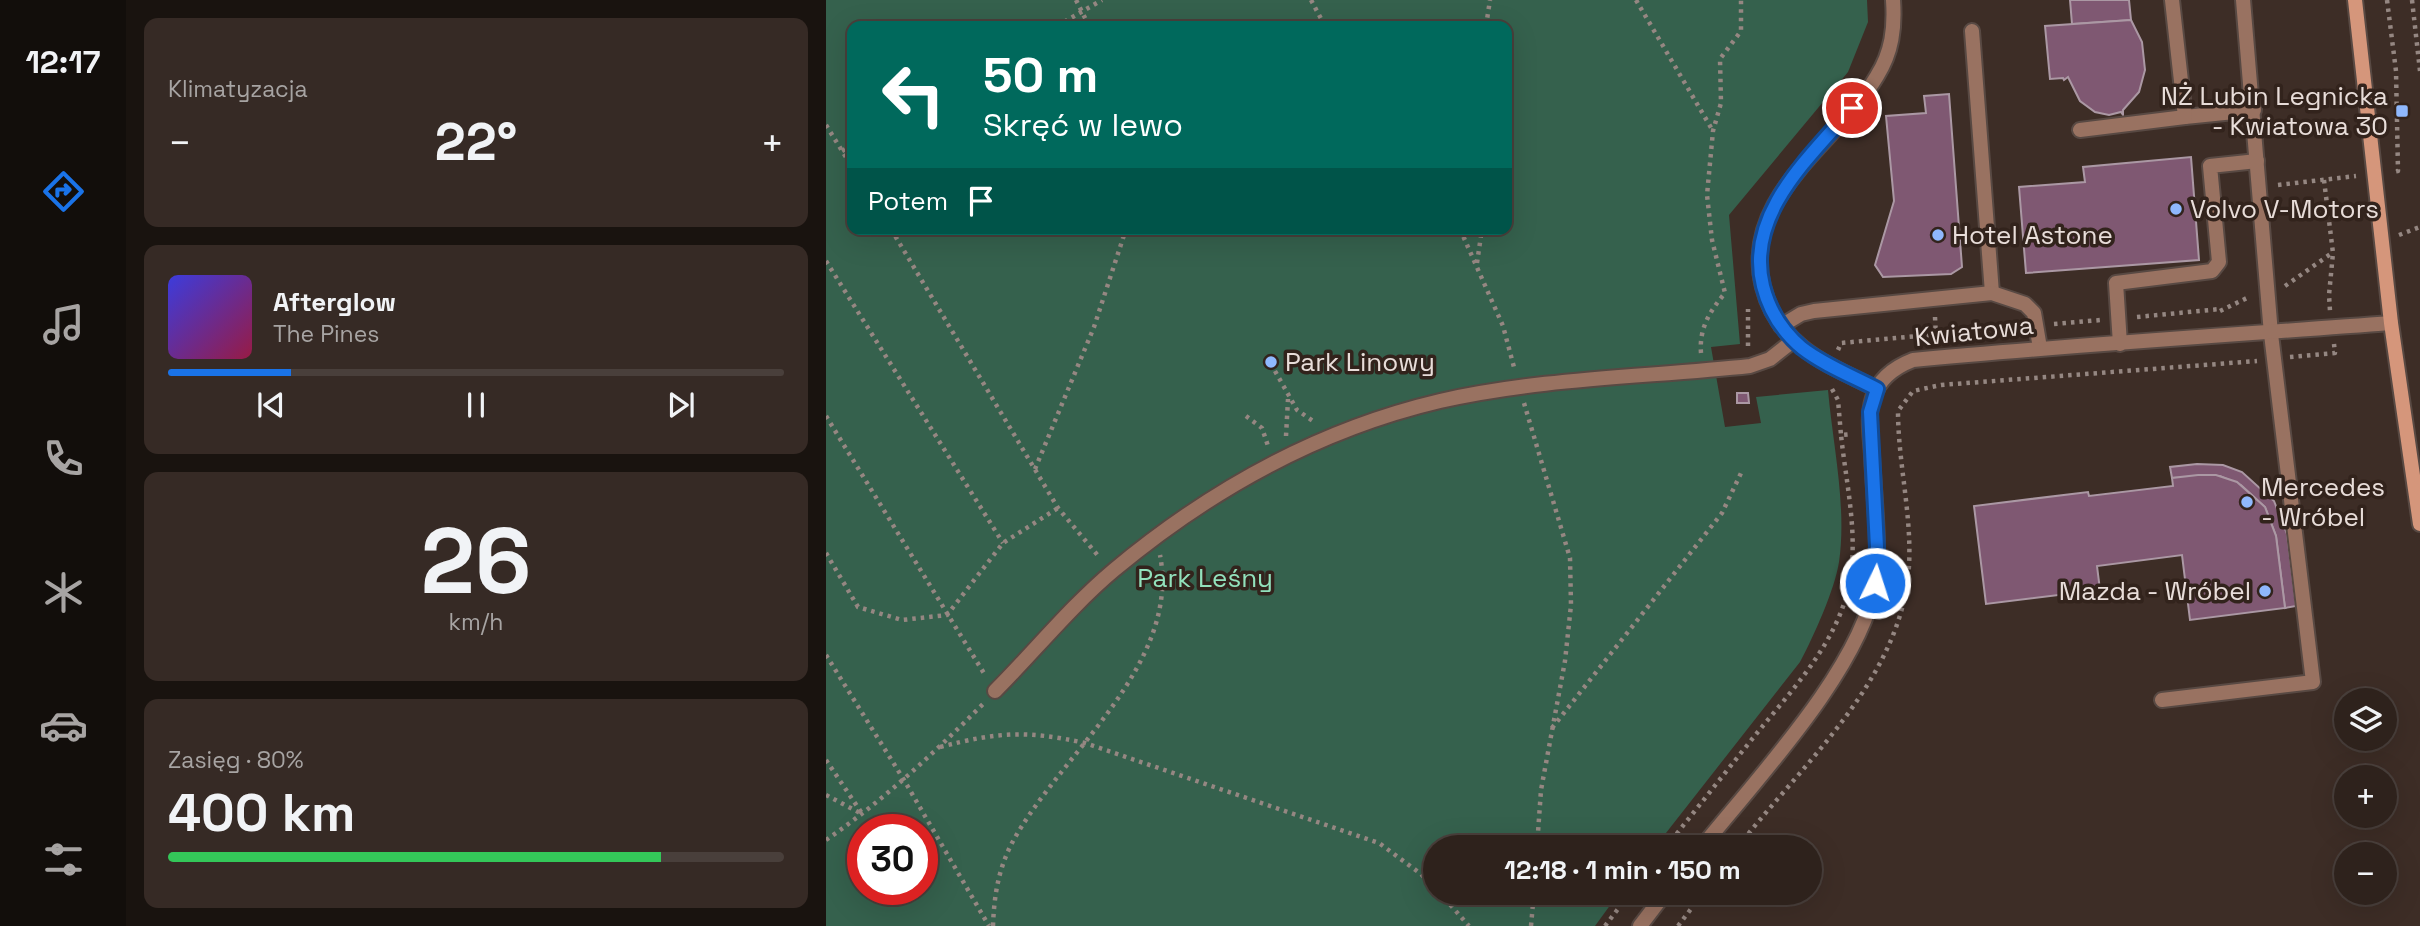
<!DOCTYPE html>
<html lang="pl">
<head>
<meta charset="utf-8">
<style>
	:root { --surface:#2e221c; --page:#362a25; --text:#f1f3f6; --muted:#a7a4a3; --line:#493f3b; --accent:#1a73e8 }
	body { margin:0; font-family:"Space Grotesk",sans-serif; background:var(--page); color:var(--text); height:100vh; display:flex; flex-direction:column; font-size:26px; white-space:nowrap }
	* { box-sizing:border-box; margin:0 }
	p { font-size:23px; color:var(--muted) }
	.icon { flex:none; width:38px; height:38px; fill:none; stroke:currentColor; stroke-width:2; stroke-linecap:round; stroke-linejoin:round }
	.map { position:relative; flex:1; overflow:hidden }
	.details { display:flex; flex-direction:column; gap:18px; padding:18px; background:#19130f; width:700px }
	.details>* { flex:none }
	.guide { position:absolute; left:21px; top:21px; width:665px; height:214px; border-radius:14px; box-shadow:0 7px 28px #0002,0 0 0 2px var(--line); background:#00695c; color:#fff; overflow:hidden }
	.buttons { position:absolute; left:1508px; top:688px; display:grid; gap:14px }
	.buttons a { display:grid; place-items:center; width:63px; height:63px; border-radius:50%; background:var(--surface); box-shadow:0 7px 28px #0002,0 0 0 2px var(--line); font-size:35px }
	.speed { position:absolute; left:21px; top:814px; display:flex; gap:14px; font-size:35px; font-weight:700; text-align:center }
	.speed>* { display:grid; place-content:center; width:91px; height:91px; border-radius:50%; background:var(--surface); box-shadow:0 7px 28px #0002,0 0 0 2px var(--line); line-height:1 }
	.speed .limit { border:10px solid #d22; background:#fff; color:#111 }
	.pin { position:absolute; display:grid; place-items:center; width:60px; height:60px; color:#fff; margin:-30px; border:4px solid #fff; border-radius:50%; box-shadow:0 2px 7px #0007 }
	.me { position:absolute; width:77px; margin:-38px; rotate:4deg; stroke-linejoin:round; filter:drop-shadow(0 0 5px #0008) }
	.turn { display:flex; align-items:center; gap:24px; height:147px; padding:0 21px; font-size:32px }
	.turn .icon { width:91px; height:91px; stroke-width:2.5 }
	.turn b { display:block; font-size:49px; line-height:60px }
	.then { display:flex; align-items:center; height:66px; padding:0 21px; background:#0003; gap:14px; font-size:26px }
	.big { font-size:52px; font-weight:600; line-height:1.1 }
	.details .widget { flex:1; display:flex; flex-direction:column; justify-content:center; gap:10px; min-width:0; padding:0 24px; border-radius:14px; background:var(--page) }
	.details .dial { align-items:center; gap:0 }
	.dial b { font-size:91px; line-height:1 }
	.song { display:flex; align-items:center; gap:21px }
	.cover { width:84px; height:84px; border-radius:10px; background:linear-gradient(135deg,hsl(240 70% 55%),hsl(340 70% 35%)) }
	.played { height:7px; border-radius:4px; background:linear-gradient(90deg,var(--accent) 20%,var(--line) 20%) }
	.keys { display:flex; justify-content:space-around; direction:ltr }
	.heat { display:flex; justify-content:space-between; align-items:center; font-size:38px; direction:ltr }
	.charge { height:10px; border-radius:5px; background:linear-gradient(90deg,#34c759 80%,var(--line) 0) }
	.trip { position:absolute; left:597px; top:835px; width:399px; height:70px; border-radius:35px; background:var(--surface); box-shadow:0 7px 28px #0002,0 0 0 2px var(--line); font-weight:600; line-height:70px; text-align:center }
	main { display:flex; flex:1; min-height:0 }
	.tabs { display:flex; flex-direction:column; width:126px; justify-content:space-around; align-items:center; background:#120e0b; color:var(--muted) }
	.tabs .icon { width:49px; height:49px }
	.tabs .active { color:var(--accent) }
	.tabs b { font-size:32px; color:var(--text) }
	.map>svg:first-child { display:block }
	.green { fill:#35614d; fill-rule:evenodd }
	.building { fill:#7f5872; stroke:#ab98a4; stroke-width:2 }
	.lines { fill:none; stroke-linecap:round; stroke-linejoin:round }
	.service-casing { stroke:#584943; stroke-width:18 }
	.minor-casing { stroke:#584943; stroke-width:18 }
	.secondary-casing { stroke:#584943; stroke-width:18 }
	.path { stroke:#958782; stroke-width:4.5; stroke-dasharray:3.5 5; stroke-linecap:butt }
	.service { stroke:#997261; stroke-width:14 }
	.minor { stroke:#997261; stroke-width:14 }
	.secondary { stroke:#d5967b; stroke-width:14 }
	.route-casing { stroke:#114b97; stroke-width:18 }
	.route { stroke:#1a73e8; stroke-width:12 }
	.poi-dot { fill:#8fb8fd; stroke:#32231c; stroke-width:2.5 }
	.labels { text-anchor:middle; dominant-baseline:central; stroke-width:7; stroke-linejoin:round; paint-order:stroke }
	.poi-label { font-size:26px; fill:#e8ddd9; stroke:#32231c; text-anchor:start }
	.street-label { font-size:26px; fill:#e8ddd9; stroke:#32231c }
	.park-label { font-size:26px; fill:#92e1bc; stroke:#32231c }
</style>
</head>
<body>
<main>
<nav class="tabs">
<b>12:17</b>
<svg class="icon active" aria-label="directions" viewBox="0 0 24 24"><path d="M12 3l9 9-9 9-9-9zM9 14v-3h6M13 9l2 2-2 2"/></svg>
<svg class="icon" aria-label="music" viewBox="0 0 24 24"><path d="M9 18V5l10-2v13"/><circle cx="6" cy="18" r="3"/><circle cx="16" cy="16" r="3"/></svg>
<svg class="icon" aria-label="phone" viewBox="0 0 24 24"><path d="M5 4h4l2 5-3 2q2 4 5 5l2-3 5 2v4C11 20 4 13 5 4z"/></svg>
<svg class="icon" aria-label="climate" viewBox="0 0 24 24"><path d="M12 3v18M4 7l16 10M4 17L20 7"/></svg>
<svg class="icon" aria-label="car" viewBox="0 0 24 24"><path d="M5 17H2v-5l4-1 3-4h7l3 4 3 1v5h-3M9 17h6M6 11h13"/><circle cx="7" cy="17" r="2"/><circle cx="17" cy="17" r="2"/></svg>
<svg class="icon" aria-label="filters" viewBox="0 0 24 24"><path d="M4 7h16M4 17h16"/><circle cx="9" cy="7" r="2"/><circle cx="15" cy="17" r="2"/></svg>
</nav>
<section class="details">
<div class="widget"><p>Klimatyzacja</p>
<div class="heat"><a>−</a><b class="big">22°</b><a>+</a></div>
</div>
<div class="widget">
<div class="song"><i class="cover"></i><div><b>Afterglow</b><p>The Pines</p></div></div>
<div class="played"></div>
<div class="keys"><svg class="icon" aria-label="previous" viewBox="0 0 24 24"><path d="M18 5L8 12l10 7zM5 5v14"/></svg><svg class="icon" aria-label="pause" viewBox="0 0 24 24"><path d="M8 5v14M16 5v14"/></svg><svg class="icon" aria-label="next" viewBox="0 0 24 24"><path d="M6 5l10 7-10 7zM19 5v14"/></svg></div>
</div>
<div class="widget dial"><b>26</b><p>km/h</p></div>
<div class="widget"><p>Zasięg · 80%</p><b class="big">400 km</b><div class="charge"></div></div>
</section>
<div class="map">
<svg width="1594" height="926" viewBox="0 0 1594 926">
	<rect width="100%" height="100%" fill="#3d2d26"/>
	<path class="green" d="M0,0H1041L1042,22L1022,72L903,215L914,344L885,347L899,427L935,423L930,397L1002,390C1007,446 1021,507 1013,562C1009,589 987,638 974,662L829,847H609V892L793,893L769,926H0ZM26,26H681V229H26ZM37,830H96V889H37Z"/>
	<g class="building">
		<path d="M1244,0H1303L1305,20L1246,24Z"/>
		<path d="M1305,20L1316,42L1319,70L1313,92L1297,110V115L1295,112L1283,115L1269,112L1254,101L1242,77L1238,80L1237,78L1224,79L1219,26Z"/>
		<path d="M1123,94L1136,267L1125,274L1057,277L1049,265L1068,201L1060,116L1100,113L1098,96Z"/>
		<path d="M1365,157L1373,260L1200,273L1193,187L1259,182L1257,167Z"/>
		<path d="M911,393H922L923,403H911Z"/>
		<path d="M1371,464L1397,465L1416,472L1448,501L1461,534L1470,606L1459,608L1450,536L1439,507L1415,485L1394,476L1346,478L1344,467Z"/>
		<path d="M1372,475H1390L1411,482L1439,507L1450,536L1459,608L1364,620L1356,555L1271,566L1274,590L1160,604L1148,506L1262,492L1263,496L1347,486L1346,478Z"/>
	</g>
	<g class="lines">
		<defs>
			<g id="service">
				<path d="M1146,31L1166,293"/>
				<path d="M1359,117L1428,110"/>
				<path d="M1254,130L1359,117L1346,0"/>
				<path d="M955,326L975,314L988,311L1166,293L1199,304L1208,313L1214,348"/>
				<path d="M1294,344L1290,283L1386,271L1393,262L1384,166L1431,161"/>
				<path d="M169,691C208,652 245,606 288,570C384,490 491,430 614,401C715,378 821,377 924,366L944,359L968,340"/>
				<path d="M1336,700L1487,682L1445,334L1417,0"/>
			</g>
			<g id="minor">
				<path d="M1051,389C1026,376 998,365 977,348C957,332 943,311 937,287C914,196 1011,144 1051,76C1066,52 1069,28 1067,0"/>
				<path d="M876,847C929,781 1037,666 1049,583C1054,542 1048,498 1046,456C1045,437 1041,417 1047,398C1053,378 1069,367 1087,360C1246,345 1406,335 1565,323"/>
				<path d="M814,926L840,892"/>
			</g>
			<path id="secondary" d="M1529,0L1565,323L1594,524"/>
		</defs>
		<use href="#service" class="service-casing"/>
		<use href="#minor" class="minor-casing"/>
		<use href="#secondary" class="secondary-casing"/>
		<g class="path">
			<path d="M250,0L263,26"/>
			<path d="M485,0L499,26"/>
			<path d="M810,0L887,131"/>
			<path d="M1561,0L1570,71L1572,171L1566,172"/>
			<path d="M1586,0L1594,71"/>
			<path d="M231,26L276,0"/>
			<path d="M660,26L664,0"/>
			<path d="M0,125L26,167"/>
			<path d="M16,151L26,145"/>
			<path d="M1498,180L1507,253L1503,295L1504,311"/>
			<path d="M1452,185L1530,176"/>
			<path d="M65,229L232,508L274,558"/>
			<path d="M634,229L677,326L689,371"/>
			<path d="M1573,235L1594,227"/>
			<path d="M0,261L177,543"/>
			<path d="M651,263L656,229"/>
			<path d="M1459,286L1506,253"/>
			<path d="M1394,311L1423,297"/>
			<path d="M1109,317L1110,337"/>
			<path d="M1311,317L1394,309"/>
			<path d="M1228,324L1275,320"/>
			<path d="M922,346V309"/>
			<path d="M1012,350L1015,343L1191,327"/>
			<path d="M875,353C873,328 884,311 899,293L886,240L881,195L887,131L895,103L894,59L915,31V0"/>
			<path d="M1464,357L1509,353L1508,344"/>
			<path d="M449,371L471,410L490,423"/>
			<path d="M1006,389L1012,400L1015,435"/>
			<path d="M698,403L744,558L745,605L739,661L715,790L711,847"/>
			<path d="M0,416L159,675"/>
			<path d="M420,416L436,428L442,446"/>
			<path d="M460,436L462,399"/>
			<path d="M209,469L268,327L300,229"/>
			<path d="M0,553L32,607L76,620L121,615L177,543L232,508"/>
			<path d="M0,655L78,780L163,926"/>
			<path d="M726,728L896,513L916,471"/>
			<path d="M114,747C172,732 200,730 259,743L553,843L595,874L609,889"/>
			<path d="M0,760L37,815"/>
			<path d="M0,795L36,814"/>
			<path d="M0,840C58,800 108,753 158,703"/>
			<path d="M840,847C869,811 898,774 927,738C964,692 1011,644 1023,585C1033,536 1020,483 1015,435L1026,434"/>
			<path d="M912,847C971,770 1058,695 1079,596C1092,536 1072,472 1072,411L1087,391L1115,385L1431,361"/>
			<path d="M613,892L643,926"/>
			<path d="M167,926C168,897 172,870 186,843C233,755 355,666 334,555"/>
			<path d="M705,926L708,892"/>
			<path d="M779,926L805,892"/>
			<path d="M852,926L878,892"/>
		</g>
		<use href="#service" class="service"/>
		<use href="#minor" class="minor"/>
		<use href="#secondary" class="secondary"/>
	</g>
	<g class="lines">
		<defs>
			<path id="route" d="M1026,108C984,157 919,214 937,286C943,310 957,332 976,348C998,365 1026,376 1051,389L1044,412L1051,547L1049,583"/>
		</defs>
		<use href="#route" class="route-casing"/>
		<use href="#route" class="route"/>
	</g>
	<g class="poi-dot">
		<rect x="1569" y="104" width="14" height="14" rx="3.5"/>
		<circle cx="1350" cy="209" r="7"/>
		<circle cx="1112" cy="235" r="7"/>
		<circle cx="445" cy="362" r="7"/>
		<circle cx="1421" cy="502" r="7"/>
		<circle cx="1439" cy="591" r="7"/>
	</g>
	<g class="labels">
		<g class="poi-label">
			<text x="1562" y="96" text-anchor="end">NŻ Lubin Legnicka<tspan x="1562" dy="30">- Kwiatowa 30</tspan></text>
			<text x="1364" y="209">Volvo V-Motors</text>
			<text x="1126" y="235">Hotel Astone</text>
			<text x="459" y="362">Park Linowy</text>
			<text x="1435" y="487">Mercedes<tspan x="1435" dy="30">- Wróbel</tspan></text>
			<text x="1425" y="591" text-anchor="end">Mazda - Wróbel</text>
		</g>
		<g class="street-label">
			<text transform="translate(1148 331) rotate(-6)">Kwiatowa</text>
		</g>
		<g class="park-label">
			<text x="379" y="578">Park Leśny</text>
		</g>
	</g>
</svg>
<div class="buttons">
<a><svg class="icon" aria-label="layers" viewBox="0 0 24 24"><path d="M12 4l9 5-9 5-9-5zM3 14l9 5 9-5"/></svg></a>
<a>+</a>
<a>−</a>
</div>
<div class="speed"><div class="limit">30</div></div>
<div class="pin" style="left:1026px;top:108px;background:#d93025"><svg class="icon" aria-label="arrive" viewBox="0 0 24 24"><path d="M6 21V4h12l-3 4 3 4H6"/></svg></div>
<svg class="me" style="left:1049px;top:583px" viewBox="-20 -20 40 40"><circle r="17" fill="#1a73e8" stroke="#fff" stroke-width="3"/><path d="M0-11L8 9 0 5-8 9z" fill="#fff"/></svg>
<div class="trip">12:18 · 1 min · 150 m</div>
<div class="guide">
<div class="turn"><svg class="icon" aria-label="left" viewBox="0 0 24 24"><path d="M17 20v-9H6M10 6l-5 5 5 5"/></svg><div><b>50 m</b>Skręć w lewo</div></div>
<div class="then">Potem<svg class="icon" aria-label="arrive" viewBox="0 0 24 24"><path d="M6 21V4h12l-3 4 3 4H6"/></svg></div>
</div>
</div>
</main>
</body>
</html>
